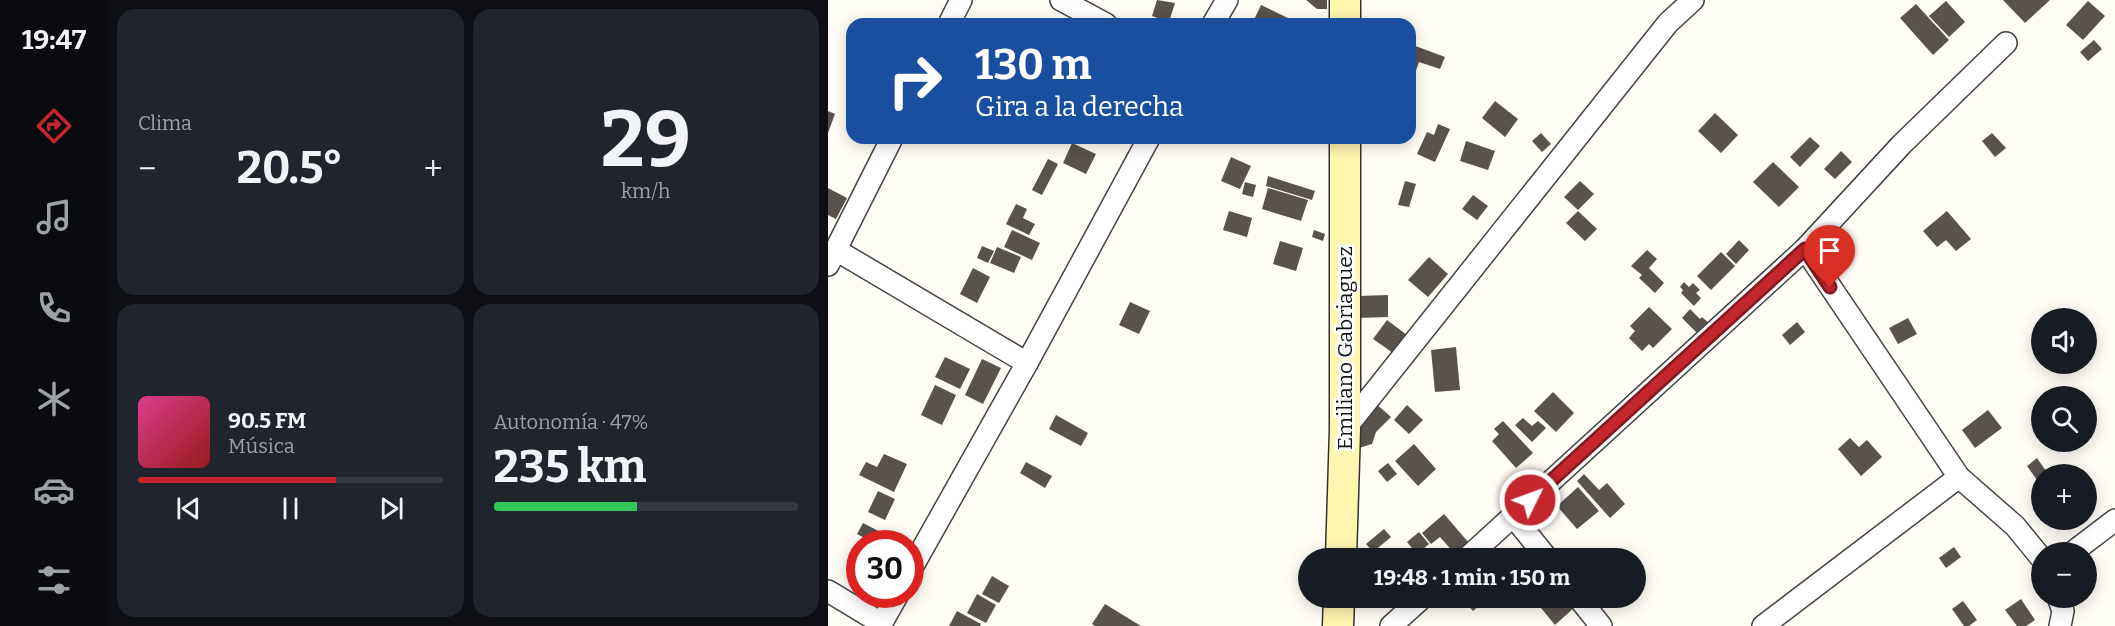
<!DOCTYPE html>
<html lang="es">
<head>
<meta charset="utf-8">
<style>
	:root { --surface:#171b24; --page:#20242c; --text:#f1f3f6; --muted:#9ea1a6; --line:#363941; --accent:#c4262e }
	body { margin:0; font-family:Bitter,serif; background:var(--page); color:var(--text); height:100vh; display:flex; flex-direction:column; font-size:22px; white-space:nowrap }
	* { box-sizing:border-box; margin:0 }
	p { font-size:20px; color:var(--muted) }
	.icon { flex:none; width:33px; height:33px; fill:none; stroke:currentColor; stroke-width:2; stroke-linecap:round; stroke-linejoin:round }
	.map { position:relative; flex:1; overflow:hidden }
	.sheet { display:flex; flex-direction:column; gap:9px; padding:9px; background:#0d0f14; width:720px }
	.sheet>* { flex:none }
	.hud { position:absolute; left:18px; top:18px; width:570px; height:126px; border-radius:18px; box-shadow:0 3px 15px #0003; background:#1a4fa0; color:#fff; overflow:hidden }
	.buttons { position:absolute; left:1203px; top:308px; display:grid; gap:12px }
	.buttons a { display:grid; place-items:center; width:66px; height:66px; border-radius:50%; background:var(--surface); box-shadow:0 3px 15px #0003; font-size:30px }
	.speed { position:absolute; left:18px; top:530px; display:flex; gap:12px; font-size:30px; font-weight:700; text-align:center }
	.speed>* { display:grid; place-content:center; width:78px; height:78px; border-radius:50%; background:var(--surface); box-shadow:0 3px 15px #0003; line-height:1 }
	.speed .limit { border:9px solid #d22; background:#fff; color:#111 }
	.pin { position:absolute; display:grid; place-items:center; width:51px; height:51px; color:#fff; margin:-62px -26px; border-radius:50% 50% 50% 0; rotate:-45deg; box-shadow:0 0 6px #0007 }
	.pin .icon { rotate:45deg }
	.me { position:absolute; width:66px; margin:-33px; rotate:48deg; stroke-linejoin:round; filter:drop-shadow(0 0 4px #0008) }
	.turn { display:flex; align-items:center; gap:21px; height:126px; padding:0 30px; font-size:27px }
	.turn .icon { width:78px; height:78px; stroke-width:2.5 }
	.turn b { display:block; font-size:42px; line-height:51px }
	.big { font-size:45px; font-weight:700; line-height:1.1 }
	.sheet .tile { flex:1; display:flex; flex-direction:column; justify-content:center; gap:9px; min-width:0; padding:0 21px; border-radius:18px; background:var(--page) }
	.sheet .dial { align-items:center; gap:0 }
	.dial b { font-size:78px; line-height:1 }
	.song { display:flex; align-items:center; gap:18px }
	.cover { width:72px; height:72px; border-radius:9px; background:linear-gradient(135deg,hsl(330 70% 55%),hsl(0 70% 35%)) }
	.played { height:6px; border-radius:3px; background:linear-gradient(90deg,var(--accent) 65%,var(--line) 65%) }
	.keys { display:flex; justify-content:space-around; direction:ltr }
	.heat { display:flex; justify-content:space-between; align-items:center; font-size:33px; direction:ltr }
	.charge { height:9px; border-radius:4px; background:linear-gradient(90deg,#34c759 47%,var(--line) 0) }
	.sheet .tiles { flex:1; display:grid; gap:9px; grid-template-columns:repeat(2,1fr) }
	.trip { position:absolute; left:470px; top:548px; width:348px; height:60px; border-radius:30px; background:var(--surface); box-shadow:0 3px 15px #0003; font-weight:700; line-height:60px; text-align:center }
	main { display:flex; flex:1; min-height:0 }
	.tabs { display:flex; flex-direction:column; width:108px; justify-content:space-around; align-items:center; background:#090b0e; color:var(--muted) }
	.tabs .icon { width:42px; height:42px }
	.tabs .on { color:var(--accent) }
	.tabs b { font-size:27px; color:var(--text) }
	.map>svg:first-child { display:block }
	.building { fill:#5a524d }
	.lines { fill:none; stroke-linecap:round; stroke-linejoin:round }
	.minor-casing { stroke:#444; stroke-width:24 }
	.secondary-casing { stroke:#333; stroke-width:33 }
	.minor { stroke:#fff; stroke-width:21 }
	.secondary { stroke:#fff6b0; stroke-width:30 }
	.route-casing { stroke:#7f191e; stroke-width:15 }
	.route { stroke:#c4262e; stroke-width:10 }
	.labels { text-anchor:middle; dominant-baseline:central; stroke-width:6; stroke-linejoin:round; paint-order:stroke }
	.street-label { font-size:21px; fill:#111; stroke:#fff }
</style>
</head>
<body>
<main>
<nav class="tabs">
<b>19:47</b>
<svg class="icon on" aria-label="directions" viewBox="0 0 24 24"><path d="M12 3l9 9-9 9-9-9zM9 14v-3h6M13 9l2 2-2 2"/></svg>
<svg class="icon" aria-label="music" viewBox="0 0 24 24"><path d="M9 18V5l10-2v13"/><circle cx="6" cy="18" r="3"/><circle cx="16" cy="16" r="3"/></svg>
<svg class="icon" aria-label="phone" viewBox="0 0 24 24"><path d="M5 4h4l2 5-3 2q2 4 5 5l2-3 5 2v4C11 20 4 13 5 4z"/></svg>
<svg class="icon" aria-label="climate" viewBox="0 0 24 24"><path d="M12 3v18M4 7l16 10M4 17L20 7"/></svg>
<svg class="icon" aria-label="car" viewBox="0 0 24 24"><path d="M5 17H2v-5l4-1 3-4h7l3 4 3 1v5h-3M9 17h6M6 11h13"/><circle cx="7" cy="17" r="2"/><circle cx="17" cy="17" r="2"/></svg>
<svg class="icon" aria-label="filters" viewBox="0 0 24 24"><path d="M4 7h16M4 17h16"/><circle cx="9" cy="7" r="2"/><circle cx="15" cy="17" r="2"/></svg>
</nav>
<section class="sheet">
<div class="tiles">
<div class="tile"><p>Clima</p>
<div class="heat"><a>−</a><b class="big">20.5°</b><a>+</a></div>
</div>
<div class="tile dial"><b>29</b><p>km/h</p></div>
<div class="tile">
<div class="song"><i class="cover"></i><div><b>90.5 FM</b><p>Música</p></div></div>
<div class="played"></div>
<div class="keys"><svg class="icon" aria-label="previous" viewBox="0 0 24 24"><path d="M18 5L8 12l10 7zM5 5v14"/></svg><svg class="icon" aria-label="pause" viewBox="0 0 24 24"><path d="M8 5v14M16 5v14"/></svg><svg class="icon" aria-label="next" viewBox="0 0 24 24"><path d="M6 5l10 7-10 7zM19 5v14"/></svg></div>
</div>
<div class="tile"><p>Autonomía · 47%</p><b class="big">235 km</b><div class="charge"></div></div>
</div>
</section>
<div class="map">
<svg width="1287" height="626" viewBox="0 0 1287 626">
	<rect width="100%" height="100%" fill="#fffdf5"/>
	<g class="building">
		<path d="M329,0L347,3L341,22L324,16Z"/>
		<path d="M478,0H499V9H489Z"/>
		<path d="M1175,0H1222L1197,23Z"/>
		<path d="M1118,1L1137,22L1121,37L1101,16Z"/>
		<path d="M1260,1L1277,16L1255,40L1238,25Z"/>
		<path d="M1088,4L1121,40L1105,55L1072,18Z"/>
		<path d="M433,5L468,22L467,24H424Z"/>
		<path d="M1266,40L1274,49L1260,61L1252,52Z"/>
		<path d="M582,44L617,57L612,69L591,62L585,79L582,78Z"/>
		<path d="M667,101L690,119L677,137L654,118Z"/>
		<path d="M0,111L7,114L0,133Z"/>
		<path d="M887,113L910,135L893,153L870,131Z"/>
		<path d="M610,124L622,129L607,162L589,154L599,132L606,135Z"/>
		<path d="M713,133L723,144L714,152L704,141Z"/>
		<path d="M1164,133L1178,148L1167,157L1154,141Z"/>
		<path d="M982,137L992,146L972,167L962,157Z"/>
		<path d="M638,141L667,151L660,170L632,161Z"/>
		<path d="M244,143L268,154L258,174L235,163Z"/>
		<path d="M1013,151L1024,162L1007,179L996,169Z"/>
		<path d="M403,157L423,166L412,189L393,181Z"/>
		<path d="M220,159L230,164L214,195L204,190Z"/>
		<path d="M945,162L971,187L951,207L925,182Z"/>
		<path d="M440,176L487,191L484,200L438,186Z"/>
		<path d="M577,181L588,184L581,207L570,205Z"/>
		<path d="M752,181L766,194L750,210L736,197Z"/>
		<path d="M417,182L428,185L425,197L414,194Z"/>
		<path d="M0,188L19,198L8,219L0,215Z"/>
		<path d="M440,188L480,200L473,221L434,209Z"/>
		<path d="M645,195L660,206L649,220L634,209Z"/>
		<path d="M188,204L199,209L195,218L207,224L201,235L178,224Z"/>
		<path d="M401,211L424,218L419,237L395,230Z"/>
		<path d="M750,211L769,229L757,241L738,223Z"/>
		<path d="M1119,211L1143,239L1128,251L1118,240L1109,247L1095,231Z"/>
		<path d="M184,230L212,243L204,260L176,247Z"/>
		<path d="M486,230L497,234L495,241L484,237Z"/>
		<path d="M911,240L921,250L908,264L898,254Z"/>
		<path d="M452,241L475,248L468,271L445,264Z"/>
		<path d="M154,246L166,251L160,263L149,258Z"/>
		<path d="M169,247L193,257L186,273L162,263Z"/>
		<path d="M819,250L829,259L821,268L836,283L827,293L811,278L814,275L803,266Z"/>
		<path d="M893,252L907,266L883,290L869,276Z"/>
		<path d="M601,257L620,274L600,297L580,280Z"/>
		<path d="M145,268L162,277L149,303L132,294Z"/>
		<path d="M856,282L861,287L865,283L872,290L868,293L873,298L866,306L853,293L855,290L852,287Z"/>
		<path d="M560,295V317L529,318L528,296Z"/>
		<path d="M302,302L322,311L311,334L291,325Z"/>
		<path d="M821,307L844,329L825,348L821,344L814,351L801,338L807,331L802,326Z"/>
		<path d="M862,309L872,319L874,317L883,325L872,336L854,318Z"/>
		<path d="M1080,318L1089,334L1070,344L1061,328Z"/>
		<path d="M559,320L579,335L565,353L545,339Z"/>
		<path d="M969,322L977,332L962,345L954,335Z"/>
		<path d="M628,347L632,390L607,392L603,350Z"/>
		<path d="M117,357L142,369L132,389L107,377Z"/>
		<path d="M154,359L173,368L155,404L137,395Z"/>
		<path d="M107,385L128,395L114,425L93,415Z"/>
		<path d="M725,392L746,413L728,432L706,411Z"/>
		<path d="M546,402L563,417L548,432L544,444L531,448L533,413Z"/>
		<path d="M579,405L595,420L581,434L566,420Z"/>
		<path d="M1160,410L1174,428L1147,448L1134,430Z"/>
		<path d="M228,415L260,433L253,446L221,429Z"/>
		<path d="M695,418L704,426L710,421L718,428L704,442L687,425Z"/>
		<path d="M675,421L705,453L688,468L664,441L671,434L666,429Z"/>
		<path d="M1022,438L1031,447L1039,440L1054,457L1033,476L1010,449Z"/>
		<path d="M586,444L608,469L590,486L567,461Z"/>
		<path d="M56,454L79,464L66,492L31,475L38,462L49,467Z"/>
		<path d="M1209,458L1220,474H1214V487L1199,466Z"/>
		<path d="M198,462L224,476L217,488L192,473Z"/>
		<path d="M560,463L569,474L559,482L550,471Z"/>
		<path d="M756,474L771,490L779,483L797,504L782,518L749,481Z"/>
		<path d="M750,487L771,511L749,529L729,506Z"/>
		<path d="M50,491L67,499L57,520L40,512Z"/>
		<path d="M616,514L641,543L627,554L612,537L603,544L594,533Z"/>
		<path d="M35,523L62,537L59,543H47L29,534Z"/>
		<path d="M556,529L563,537L545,552L538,544Z"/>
		<path d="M591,532L601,544L589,554L579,542Z"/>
		<path d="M1126,547L1133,557L1118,568L1111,558Z"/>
		<path d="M164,576L181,586L171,603L154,594Z"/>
		<path d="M149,594L168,605L158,623L139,613Z"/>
		<path d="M633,597H645L652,605L645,611Z"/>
		<path d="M726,597H742L749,605L727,625L713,608Z"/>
		<path d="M1193,599L1207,620L1198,626H1189L1177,610Z"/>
		<path d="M1135,601L1149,620L1141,626H1136L1124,609Z"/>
		<path d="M277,604L313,626H267L264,624Z"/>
		<path d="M129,611L153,624L152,626H121Z"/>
	</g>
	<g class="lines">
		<defs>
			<g id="minor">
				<path d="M233,0L278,24"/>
				<path d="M121,24L133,0"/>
				<path d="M385,24L399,0"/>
				<path d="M977,249L1131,477L1187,526L1214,559"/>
				<path d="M8,250L199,363"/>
				<path d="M0,265L64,138"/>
				<path d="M517,429L840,23L865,0"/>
				<path d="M685,516L719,558"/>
				<path d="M1245,552L1287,520"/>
				<path d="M639,558L977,249L1074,144L1178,43"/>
				<path d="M82,571L199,363L321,138"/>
				<path d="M0,591L53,623"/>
				<path d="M750,597L773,626"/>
				<path d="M1230,597L1235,611L1232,626"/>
				<path d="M52,626L70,594"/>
				<path d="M563,626L595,597"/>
				<path d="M935,626L1131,477"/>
			</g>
			<g id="secondary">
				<path d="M517,0V24"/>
				<path d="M513,558L517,429V138"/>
				<path d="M510,626L511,597"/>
			</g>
		</defs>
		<use href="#minor" class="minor-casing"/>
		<use href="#secondary" class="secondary-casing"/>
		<use href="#minor" class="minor"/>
		<use href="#secondary" class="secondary"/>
	</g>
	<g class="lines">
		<defs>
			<path id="route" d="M702,500L977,249L1002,287"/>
		</defs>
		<use href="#route" class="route-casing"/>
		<use href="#route" class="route"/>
	</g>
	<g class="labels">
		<g class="street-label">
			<text transform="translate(517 348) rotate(-90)">Emiliano Gabriaguez</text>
		</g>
	</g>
</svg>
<div class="buttons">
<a><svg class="icon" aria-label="sound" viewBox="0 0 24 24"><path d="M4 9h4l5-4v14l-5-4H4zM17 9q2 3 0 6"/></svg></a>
<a><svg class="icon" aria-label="search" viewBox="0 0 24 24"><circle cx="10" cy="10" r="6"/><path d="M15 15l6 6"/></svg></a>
<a>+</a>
<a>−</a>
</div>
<div class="speed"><div class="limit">30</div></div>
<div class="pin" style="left:1002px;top:287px;background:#d93025"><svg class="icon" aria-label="arrive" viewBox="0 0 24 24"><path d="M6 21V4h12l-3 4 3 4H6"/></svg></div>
<svg class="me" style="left:702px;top:500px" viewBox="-20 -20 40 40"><circle r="17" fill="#c4262e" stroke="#fff" stroke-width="3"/><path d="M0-11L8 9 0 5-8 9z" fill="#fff"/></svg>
<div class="trip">19:48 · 1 min · 150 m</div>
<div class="hud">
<div class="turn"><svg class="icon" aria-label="right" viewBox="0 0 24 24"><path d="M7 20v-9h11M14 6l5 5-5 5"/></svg><div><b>130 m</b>Gira a la derecha</div></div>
</div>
</div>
</main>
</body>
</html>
